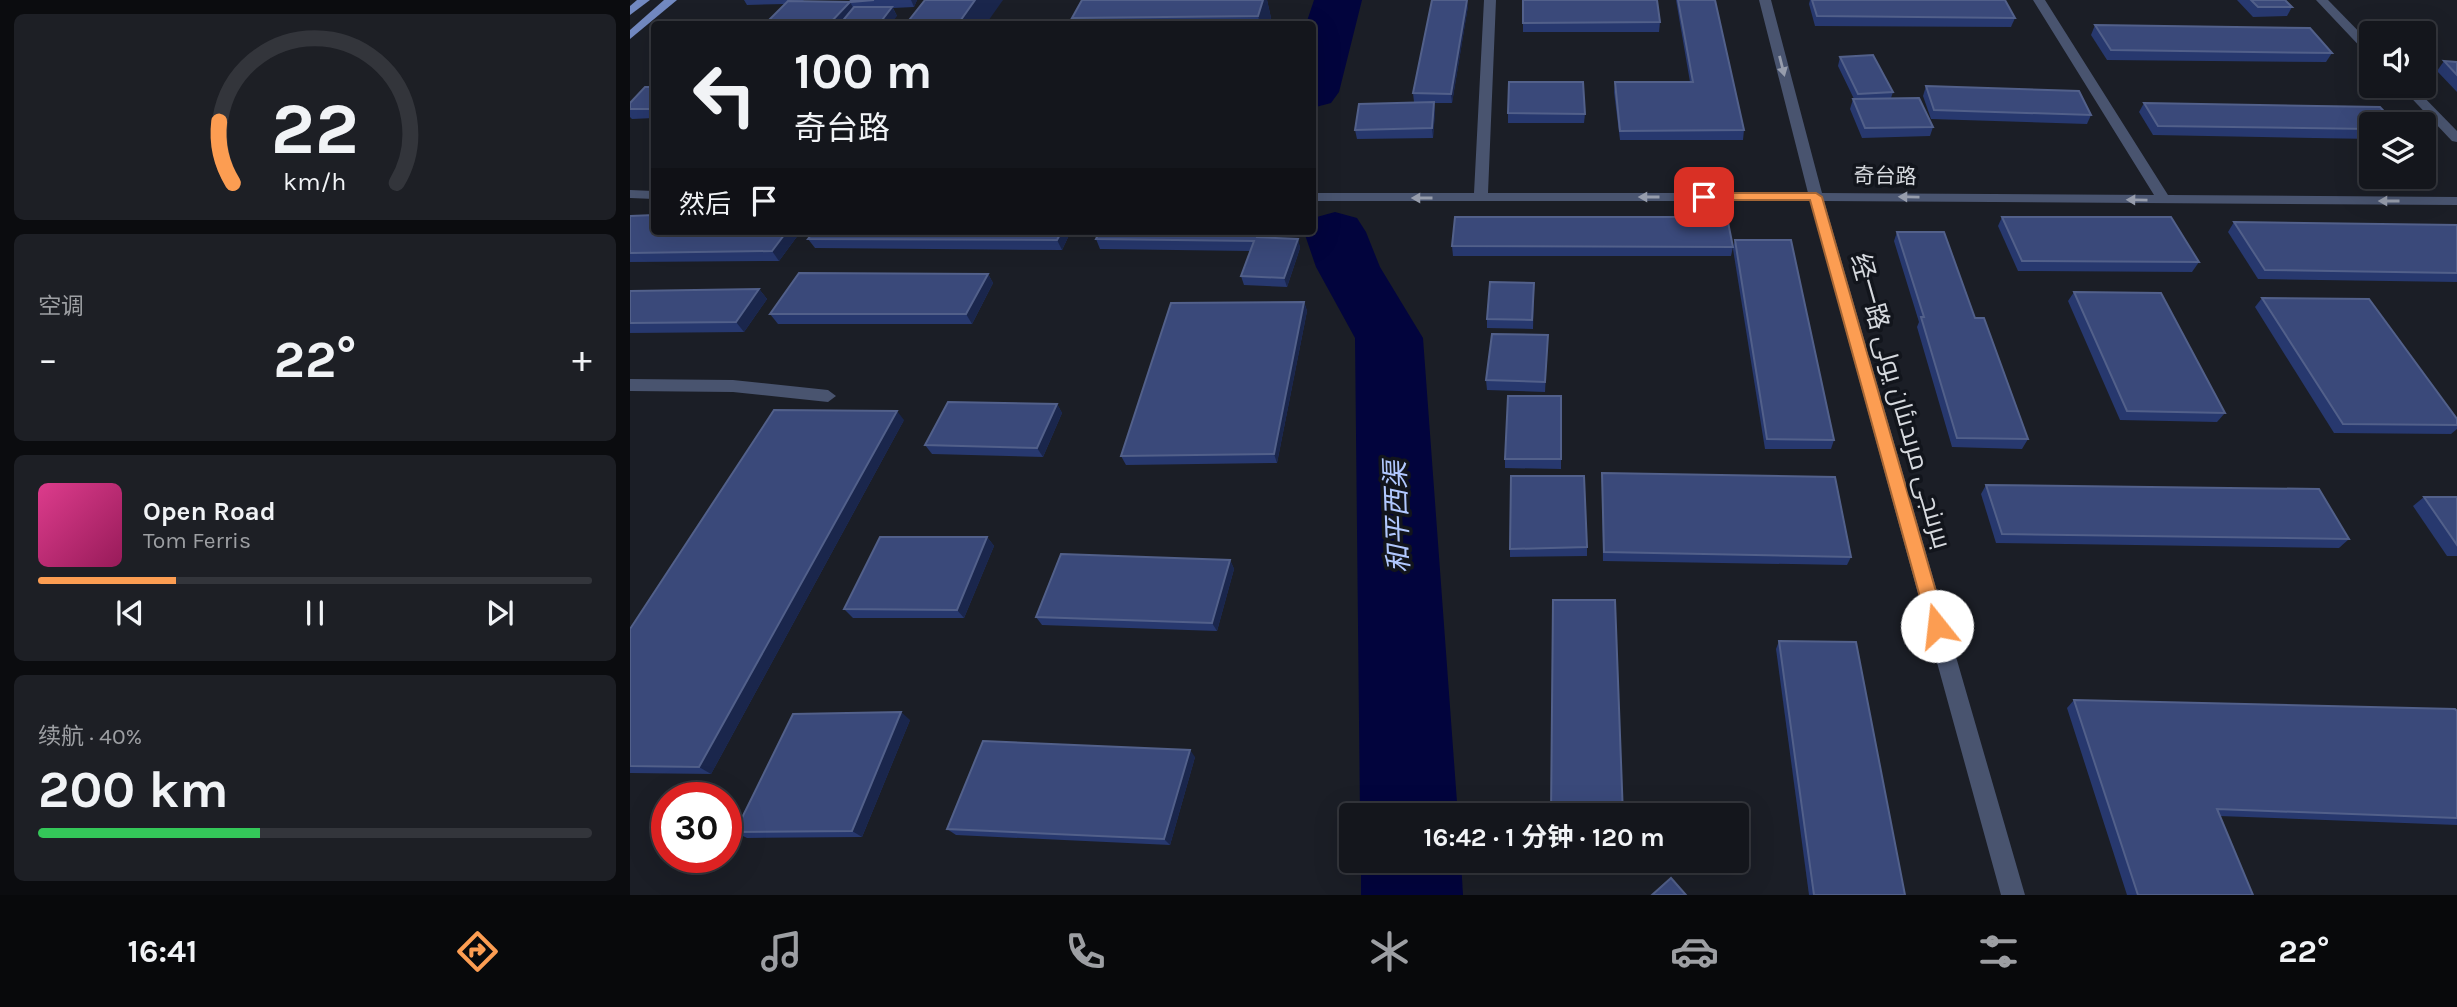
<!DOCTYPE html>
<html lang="zh">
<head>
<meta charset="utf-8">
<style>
	:root { --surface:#14161c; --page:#1d1f25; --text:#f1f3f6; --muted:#9d9fa3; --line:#33353b; --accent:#fc9d52 }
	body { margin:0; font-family:Karla,Cairo,"Noto Sans SC",sans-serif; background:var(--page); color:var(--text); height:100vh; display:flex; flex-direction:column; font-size:26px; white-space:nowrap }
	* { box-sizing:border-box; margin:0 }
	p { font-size:23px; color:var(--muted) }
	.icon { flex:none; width:38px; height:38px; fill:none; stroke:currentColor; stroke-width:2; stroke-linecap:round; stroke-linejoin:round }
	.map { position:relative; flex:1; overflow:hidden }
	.side { display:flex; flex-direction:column; gap:14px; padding:14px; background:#0b0c0f; width:630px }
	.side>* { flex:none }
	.hud { position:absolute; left:21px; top:21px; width:665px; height:214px; border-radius:7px; box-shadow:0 7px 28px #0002,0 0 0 2px var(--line); background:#14161c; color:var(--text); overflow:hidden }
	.tools { position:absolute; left:1729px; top:21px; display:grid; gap:14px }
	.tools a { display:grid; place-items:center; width:77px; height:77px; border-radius:7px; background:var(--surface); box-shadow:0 7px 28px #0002,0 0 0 2px var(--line); font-size:35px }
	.speed { position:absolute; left:21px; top:782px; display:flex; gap:14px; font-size:35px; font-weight:700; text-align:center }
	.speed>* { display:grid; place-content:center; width:91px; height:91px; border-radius:50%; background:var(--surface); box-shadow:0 7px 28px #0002,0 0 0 2px var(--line); line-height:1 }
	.speed .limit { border:10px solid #d22; background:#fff; color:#111 }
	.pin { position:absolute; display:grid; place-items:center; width:60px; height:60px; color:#fff; margin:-30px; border-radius:14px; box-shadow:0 4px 10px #0006 }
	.me { position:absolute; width:77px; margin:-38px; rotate:344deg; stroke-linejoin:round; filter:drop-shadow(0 0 5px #0008) }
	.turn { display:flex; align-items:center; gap:24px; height:147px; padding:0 28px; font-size:32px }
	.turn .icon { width:91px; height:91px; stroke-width:2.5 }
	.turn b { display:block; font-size:49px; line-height:60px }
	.then { display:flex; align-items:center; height:66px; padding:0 28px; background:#0003; gap:14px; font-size:26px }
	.big { font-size:52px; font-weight:700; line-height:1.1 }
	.side .widget { flex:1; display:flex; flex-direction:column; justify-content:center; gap:10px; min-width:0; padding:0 24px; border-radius:10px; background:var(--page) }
	.side .dial { align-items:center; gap:0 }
	.dial svg { height:182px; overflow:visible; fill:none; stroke:var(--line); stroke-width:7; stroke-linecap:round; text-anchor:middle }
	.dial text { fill:var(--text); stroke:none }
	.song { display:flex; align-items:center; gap:21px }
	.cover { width:84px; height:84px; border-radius:10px; background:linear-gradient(135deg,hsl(330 70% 55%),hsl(330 70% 35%)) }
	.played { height:7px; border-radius:4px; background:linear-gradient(90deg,var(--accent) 25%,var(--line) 25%) }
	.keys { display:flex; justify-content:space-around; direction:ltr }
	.heat { display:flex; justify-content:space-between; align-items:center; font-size:38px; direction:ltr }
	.charge { height:10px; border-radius:5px; background:linear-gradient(90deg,#34c759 40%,var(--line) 0) }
	.trip { position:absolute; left:709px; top:803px; width:410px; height:70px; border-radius:7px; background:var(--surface); box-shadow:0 7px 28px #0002,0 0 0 2px var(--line); font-weight:700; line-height:70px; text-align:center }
	.menu { display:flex; height:112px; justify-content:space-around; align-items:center; background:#08090b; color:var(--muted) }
	.menu .icon { width:49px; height:49px }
	.menu .on { color:var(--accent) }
	.menu b { font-size:32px; color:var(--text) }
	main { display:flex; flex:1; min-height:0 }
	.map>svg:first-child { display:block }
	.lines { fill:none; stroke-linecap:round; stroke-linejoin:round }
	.river { fill:#02043d; fill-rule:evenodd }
	.minor { fill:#49546f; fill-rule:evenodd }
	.major { fill:#7289c1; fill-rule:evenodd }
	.wall { fill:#27386e }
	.shaded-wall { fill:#1a264c }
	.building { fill:#3a497a; stroke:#52608a; stroke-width:2 }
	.oneway { fill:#979dac }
	.route { fill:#fc9d52; stroke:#a46635; stroke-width:2 }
	.labels { text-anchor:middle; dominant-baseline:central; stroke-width:7; stroke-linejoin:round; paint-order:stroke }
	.far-street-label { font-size:21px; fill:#d6d9de; stroke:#12151c }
	.street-label { font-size:26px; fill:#d6d9de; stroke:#12151c }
	.water-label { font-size:28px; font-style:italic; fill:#b1c8fe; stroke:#12151c }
</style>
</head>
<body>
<main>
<section class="side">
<div class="widget dial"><svg viewBox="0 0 100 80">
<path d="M14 69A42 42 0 1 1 86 69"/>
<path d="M14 69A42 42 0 0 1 8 42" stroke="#fc9d52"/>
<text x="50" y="56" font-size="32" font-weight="700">22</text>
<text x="50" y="72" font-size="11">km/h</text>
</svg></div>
<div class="widget"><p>空调</p>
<div class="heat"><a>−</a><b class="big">22°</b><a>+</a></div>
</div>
<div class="widget">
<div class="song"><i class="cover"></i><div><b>Open Road</b><p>Tom Ferris</p></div></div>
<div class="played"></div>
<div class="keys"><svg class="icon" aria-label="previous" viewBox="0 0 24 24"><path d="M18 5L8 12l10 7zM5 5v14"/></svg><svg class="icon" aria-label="pause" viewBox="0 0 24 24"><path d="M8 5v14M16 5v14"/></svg><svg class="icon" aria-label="next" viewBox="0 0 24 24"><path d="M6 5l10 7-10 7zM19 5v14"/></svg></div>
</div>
<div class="widget"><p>续航 · 40%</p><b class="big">200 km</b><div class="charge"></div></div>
</section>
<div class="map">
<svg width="1827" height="895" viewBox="0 0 1827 895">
	<rect width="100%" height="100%" fill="#1b1e26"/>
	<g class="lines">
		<g class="river">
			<path d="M684,0H732L709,92L701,103L682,108V24H676Z"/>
			<path d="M705,212L727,218L736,232L750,267L793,338L828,816H730L725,338L686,267L674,232L682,231L683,218Z"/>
			<path d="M731,861H831L833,895H731Z"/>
		</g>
		<g class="minor">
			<path d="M854,0H866L858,193H1178L1129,0H1141L1192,193L1524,195L1403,0H1415L1538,195L1827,197V205L1194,201L1395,895H1371L1180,201H682V193H844Z"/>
			<path d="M1686,0H1698L1741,44V54H1737Z"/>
			<path d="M1770,86H1783L1827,131V142L1822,141Z"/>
			<path d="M0,190L24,191V199L0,198Z"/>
			<path d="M0,379L103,380L198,390L206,396L198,402L103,392L0,391Z"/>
		</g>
		<g class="major">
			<path d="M7,0H20L0,15V6Z"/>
			<path d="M34,0H47L0,39V30Z"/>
		</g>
	</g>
	<g class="wall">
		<path d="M114,0H174L172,2H220L223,8L220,2L221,0H287L284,7L263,8L267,16L155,4L117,5Z"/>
		<path d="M637,0L641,18L639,24H445L442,18Z"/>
		<path d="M893,0L1030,22L1029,32H893Z"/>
		<path d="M1046,0H1085L1114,130L1113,140H990L984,92L985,82H1060Z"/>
		<path d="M1180,0H1375L1385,18L1381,27L1185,26L1179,4Z"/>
		<path d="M1607,0H1655L1662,7L1657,16L1623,17Z"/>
		<path d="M838,6L822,103H804L805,112L803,138L727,139L725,130L784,102L783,93Z"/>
		<path d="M1465,25L1702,53L1696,62L1477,60L1461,35Z"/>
		<path d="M1210,57L1263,92L1261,98L1303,127L1300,136L1232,138L1220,109L1223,99H1224L1208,66Z"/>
		<path d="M1814,61L1827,62V92L1807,71Z"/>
		<path d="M1296,86L1461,115L1457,124L1301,119L1293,96Z"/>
		<path d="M24,87V118L2,119L0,117V109Z"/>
		<path d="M1514,103L1741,124V139L1523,135L1509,112Z"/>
		<path d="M878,113L955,114L954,123H878Z"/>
		<path d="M0,216L171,231L149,261L0,262Z"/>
		<path d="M1372,217L1569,262L1562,272L1388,271L1368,226Z"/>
		<path d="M1604,222L1827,225V282L1628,279L1598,232Z"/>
		<path d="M441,231L432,250L185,248L178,239Z"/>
		<path d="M470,231H634L632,237L668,239L670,248L657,287L614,285L611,276L620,251L470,249L466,239Z"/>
		<path d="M1267,232L1345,318L1398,439L1392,449L1322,447L1287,327L1289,322L1264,241Z"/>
		<path d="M1105,240L1204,440L1201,449H1135L1103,249Z"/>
		<path d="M822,246L1103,247L1101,256H823Z"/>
		<path d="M358,274L363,283L342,324H148L140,314Z"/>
		<path d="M129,289L137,299L114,332L0,333V291Z"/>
		<path d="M904,292L903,329L857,328V319Z"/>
		<path d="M1444,292L1595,413L1587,422L1490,420L1438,301Z"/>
		<path d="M1632,298L1827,419V429L1821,434L1704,433L1625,307Z"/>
		<path d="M674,302L677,311L647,463L496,465L491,456Z"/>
		<path d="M918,335L915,392L857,390L856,380Z"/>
		<path d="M931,396V469L875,468V459Z"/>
		<path d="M427,404L432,413L413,457L302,454L295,445Z"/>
		<path d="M274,420L81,774L0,773V629Z"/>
		<path d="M972,473L1221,557L1217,565L973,561Z"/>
		<path d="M1356,485L1719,539L1709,548L1366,543L1351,494Z"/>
		<path d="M1794,497H1827V556H1817L1783,506Z"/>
		<path d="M357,537L364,546L334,618H223L214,609Z"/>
		<path d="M957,547V556L880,557V549Z"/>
		<path d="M600,560L604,569L587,631L412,625L406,617Z"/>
		<path d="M1149,641L1275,895H1179L1146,649Z"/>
		<path d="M1444,700L1827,711V825L1589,816L1623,895H1497L1437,708Z"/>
		<path d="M280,720L232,837L117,838L105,832Z"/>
		<path d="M565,757L540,845L326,835L317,829Z"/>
	</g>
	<g class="shaded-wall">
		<path d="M281,0H287L284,7Z"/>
		<path d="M345,0H373L356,24H328Z"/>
		<path d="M633,0H637L641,18L639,24H630L628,16Z"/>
		<path d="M837,0L838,6L822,103L821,94Z"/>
		<path d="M220,2L225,11L213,24H199Z"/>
		<path d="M262,7L267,16L261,24H249Z"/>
		<path d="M804,102L805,112L803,138L802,128Z"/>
		<path d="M157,231H171L149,261L142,251Z"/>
		<path d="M432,231H441L432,250L427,240Z"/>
		<path d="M628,231H634L629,246L627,237Z"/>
		<path d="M668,239L670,248L657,287L654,278Z"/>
		<path d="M358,274L363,283L342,324L336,314Z"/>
		<path d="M129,289L137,299L114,332L106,322Z"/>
		<path d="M674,302L677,311L647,463L644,454Z"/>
		<path d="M427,404L432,413L413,457L407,448Z"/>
		<path d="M267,411L274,420L81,774L69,767Z"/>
		<path d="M357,537L364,546L334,618L327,610Z"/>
		<path d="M600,560L604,569L587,631L582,623Z"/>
		<path d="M271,712L280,720L232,837L222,831Z"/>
		<path d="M560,750L565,757L540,845L534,839Z"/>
	</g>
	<g class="building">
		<path d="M221,0H244L220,2Z"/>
		<path d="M295,0H345L328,24H276Z"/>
		<path d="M452,0H633L628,16L442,18Z"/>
		<path d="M802,0H837L821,94L783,93Z"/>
		<path d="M893,0H1027L1030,22L893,23Z"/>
		<path d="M1048,0H1085L1114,130L990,131L985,82H1063Z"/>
		<path d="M1182,0H1375L1385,18L1187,16Z"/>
		<path d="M1621,0H1655L1662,7H1628Z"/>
		<path d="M158,1L220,2L199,24H135Z"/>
		<path d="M224,7H262L249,24H210Z"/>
		<path d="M1465,25L1680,28L1702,53L1481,50Z"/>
		<path d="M1243,55L1263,92L1228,94L1210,57Z"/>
		<path d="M1814,61L1827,62V75Z"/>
		<path d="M879,82H953L955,114L878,113Z"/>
		<path d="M1296,86L1449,91L1461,115L1304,110Z"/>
		<path d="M15,87H24V109H0V103Z"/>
		<path d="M1289,98L1303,127L1235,128L1223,99Z"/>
		<path d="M804,102L802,128L725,130L729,104Z"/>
		<path d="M1514,103L1750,107L1766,124H1741V129L1528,126Z"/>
		<path d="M24,215V231H157L142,251L0,253V216Z"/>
		<path d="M825,217H1097L1103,247L822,246Z"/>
		<path d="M1372,217H1541L1569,262L1392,261Z"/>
		<path d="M1604,222L1827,225V273L1635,270Z"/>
		<path d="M184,231H432L427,240L178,239Z"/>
		<path d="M470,231H628L627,237L668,239L654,278L611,276L624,241L466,239Z"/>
		<path d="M1267,232H1314L1345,318H1354L1398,439L1327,438L1291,317H1294Z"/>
		<path d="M1105,240H1161L1204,440L1137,439Z"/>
		<path d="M169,273L358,274L336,314H140Z"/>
		<path d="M860,282L904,283L902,320L857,319Z"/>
		<path d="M129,289L106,322L0,323V291Z"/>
		<path d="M1444,292L1531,293L1595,413L1497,411Z"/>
		<path d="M1632,298L1739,299L1827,419V425L1713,424Z"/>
		<path d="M674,302L644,454L491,456L541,303Z"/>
		<path d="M862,334L918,335L915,382L856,380Z"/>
		<path d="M878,396H931V459H875Z"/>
		<path d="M318,402L427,404L407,448L295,445Z"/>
		<path d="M144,410L267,411L69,767L0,766V629Z"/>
		<path d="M972,473L1205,477L1221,557L974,552Z"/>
		<path d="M881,476H954L957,547L880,549Z"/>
		<path d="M1356,485L1689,489L1719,539L1372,534Z"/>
		<path d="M1794,497H1827V545Z"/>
		<path d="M250,537H357L327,610L214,609Z"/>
		<path d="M431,554L600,560L582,623L406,617Z"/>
		<path d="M923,600H985L993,816H921Z"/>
		<path d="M1149,641L1226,642L1275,895H1184Z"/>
		<path d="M1444,700L1825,709L1827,711V818L1587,809L1623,895H1508Z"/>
		<path d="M271,712L222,831L105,832L163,714Z"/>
		<path d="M353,741L560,750L534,839L317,829Z"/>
		<path d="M1041,878L1056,895H1022Z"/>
	</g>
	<defs><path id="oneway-solid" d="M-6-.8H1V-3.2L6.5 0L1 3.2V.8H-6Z" transform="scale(1.75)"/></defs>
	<g class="oneway">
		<use href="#oneway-solid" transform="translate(1152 66) rotate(76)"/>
		<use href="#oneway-solid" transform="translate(1019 197) rotate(180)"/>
		<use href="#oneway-solid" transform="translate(1279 197) rotate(-179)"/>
		<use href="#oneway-solid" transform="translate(792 198) rotate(-180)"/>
		<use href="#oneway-solid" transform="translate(1507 200) rotate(-179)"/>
		<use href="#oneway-solid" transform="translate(1759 201) rotate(-180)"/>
	</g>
	<path class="route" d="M1074,193H1186L1192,197L1316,626L1314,632L1307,634L1301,632L1298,626L1180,200H1070V194Z"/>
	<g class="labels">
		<g class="far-street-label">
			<text transform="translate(1255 176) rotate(1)">奇台路</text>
		</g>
		<g class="street-label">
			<text transform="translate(1271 401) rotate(74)">经一路 بىرىنجى مرىدىئان يولى</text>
		</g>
		<g class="water-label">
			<text transform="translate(767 517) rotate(-92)">和平西渠</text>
		</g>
	</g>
</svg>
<div class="tools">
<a><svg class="icon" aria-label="sound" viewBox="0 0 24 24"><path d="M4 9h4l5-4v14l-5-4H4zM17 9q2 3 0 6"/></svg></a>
<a><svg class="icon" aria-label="layers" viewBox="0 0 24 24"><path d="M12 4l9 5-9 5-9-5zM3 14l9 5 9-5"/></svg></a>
</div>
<div class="speed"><div class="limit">30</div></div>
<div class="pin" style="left:1074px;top:197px;background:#d93025"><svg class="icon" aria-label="arrive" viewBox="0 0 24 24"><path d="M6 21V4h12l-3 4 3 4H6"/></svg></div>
<svg class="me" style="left:1307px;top:626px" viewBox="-20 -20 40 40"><circle r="19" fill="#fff"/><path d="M0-13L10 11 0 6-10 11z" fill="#fc9d52"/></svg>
<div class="trip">16:42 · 1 分钟 · 120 m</div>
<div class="hud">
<div class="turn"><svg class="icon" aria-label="left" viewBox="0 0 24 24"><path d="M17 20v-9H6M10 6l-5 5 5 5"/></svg><div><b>100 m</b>奇台路</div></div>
<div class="then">然后<svg class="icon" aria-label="arrive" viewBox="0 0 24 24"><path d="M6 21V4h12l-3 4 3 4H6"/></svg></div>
</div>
</div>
</main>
<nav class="menu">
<b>16:41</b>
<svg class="icon on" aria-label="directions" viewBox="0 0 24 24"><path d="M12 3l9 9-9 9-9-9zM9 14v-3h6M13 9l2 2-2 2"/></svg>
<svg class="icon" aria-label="music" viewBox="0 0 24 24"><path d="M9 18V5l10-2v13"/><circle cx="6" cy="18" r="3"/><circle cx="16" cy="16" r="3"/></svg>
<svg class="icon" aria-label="phone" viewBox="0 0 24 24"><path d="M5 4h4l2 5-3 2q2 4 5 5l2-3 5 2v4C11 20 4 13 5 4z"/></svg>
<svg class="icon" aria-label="climate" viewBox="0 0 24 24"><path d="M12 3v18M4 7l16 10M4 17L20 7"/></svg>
<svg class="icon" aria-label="car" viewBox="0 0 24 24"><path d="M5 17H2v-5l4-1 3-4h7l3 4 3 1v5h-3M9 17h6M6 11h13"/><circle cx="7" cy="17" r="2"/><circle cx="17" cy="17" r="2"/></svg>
<svg class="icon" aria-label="filters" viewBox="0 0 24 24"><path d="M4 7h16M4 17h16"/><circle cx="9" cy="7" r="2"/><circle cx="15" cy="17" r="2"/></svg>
<b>22°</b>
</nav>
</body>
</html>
